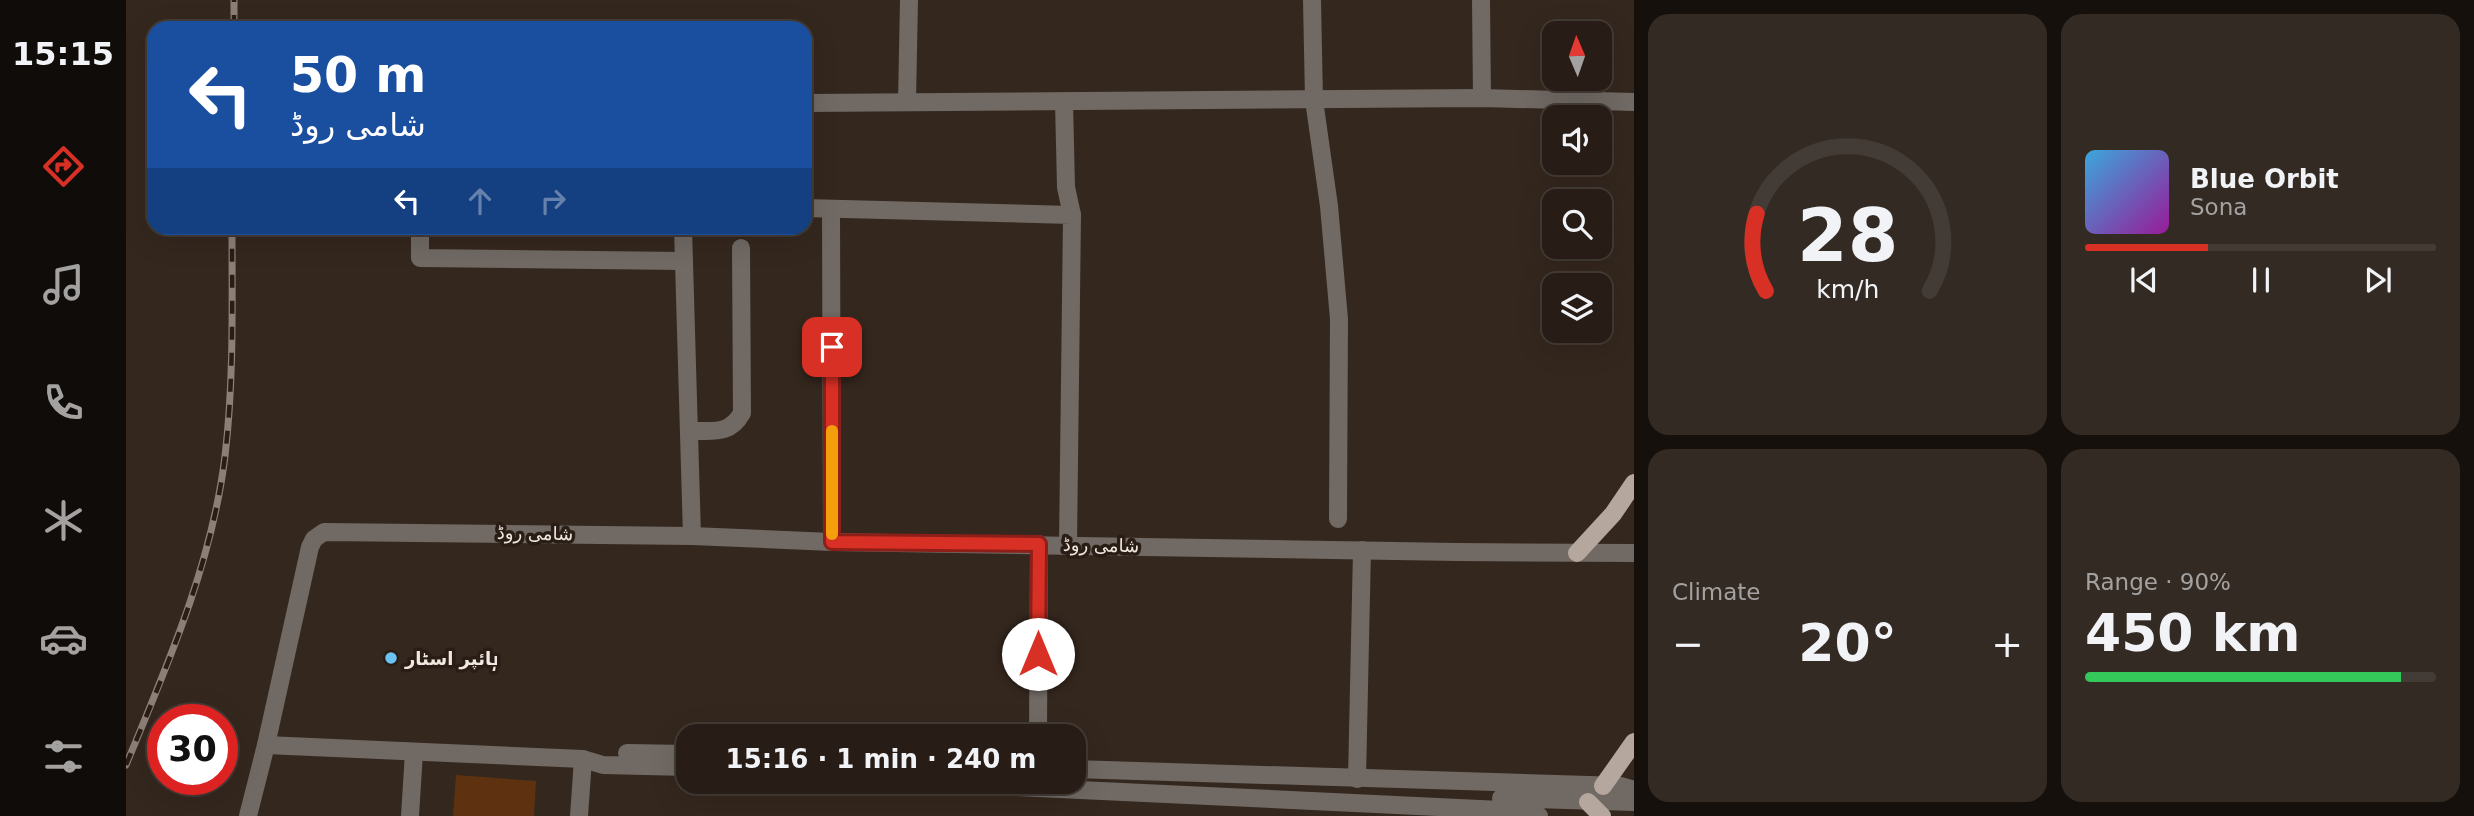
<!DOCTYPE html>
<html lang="en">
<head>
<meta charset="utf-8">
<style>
	:root { --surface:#271d16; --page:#332a23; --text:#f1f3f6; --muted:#a4a2a1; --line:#433b35; --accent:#d93025 }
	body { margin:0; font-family:"DejaVu Sans",Cairo,sans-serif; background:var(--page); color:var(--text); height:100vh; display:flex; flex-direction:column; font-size:26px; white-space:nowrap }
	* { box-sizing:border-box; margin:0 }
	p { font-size:23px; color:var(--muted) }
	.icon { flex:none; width:38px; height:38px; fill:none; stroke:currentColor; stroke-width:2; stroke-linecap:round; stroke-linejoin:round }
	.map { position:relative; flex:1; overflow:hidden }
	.drawer { display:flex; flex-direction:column; gap:14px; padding:14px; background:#15100c; width:840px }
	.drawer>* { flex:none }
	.hud { position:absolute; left:21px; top:21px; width:665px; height:214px; border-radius:21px; box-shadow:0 7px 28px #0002,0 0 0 2px var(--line); background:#1a4fa0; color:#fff; overflow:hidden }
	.needle { width:46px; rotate:358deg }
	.buttons { position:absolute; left:1416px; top:21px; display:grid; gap:14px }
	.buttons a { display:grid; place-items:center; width:70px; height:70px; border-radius:14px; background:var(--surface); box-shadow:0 7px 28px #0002,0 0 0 2px var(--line); font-size:35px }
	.speed { position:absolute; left:21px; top:704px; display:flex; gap:14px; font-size:35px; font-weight:700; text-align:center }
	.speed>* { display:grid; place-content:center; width:91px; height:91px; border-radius:50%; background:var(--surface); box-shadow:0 7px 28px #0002,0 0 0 2px var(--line); line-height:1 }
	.speed .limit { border:10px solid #d22; background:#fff; color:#111 }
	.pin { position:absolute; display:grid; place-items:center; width:60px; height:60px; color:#fff; margin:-30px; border-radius:14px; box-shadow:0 4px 10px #0006 }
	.me { position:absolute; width:77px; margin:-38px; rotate:0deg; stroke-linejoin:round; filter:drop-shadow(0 0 5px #0008) }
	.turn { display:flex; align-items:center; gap:24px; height:147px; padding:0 28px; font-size:32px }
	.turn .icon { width:91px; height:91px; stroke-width:2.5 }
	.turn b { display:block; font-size:49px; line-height:60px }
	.lanes { display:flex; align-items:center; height:66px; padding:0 28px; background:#0003; justify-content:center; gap:35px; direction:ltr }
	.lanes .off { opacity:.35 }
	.big { font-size:52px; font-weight:700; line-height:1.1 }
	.drawer .card { flex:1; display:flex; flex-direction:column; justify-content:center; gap:10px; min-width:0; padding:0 24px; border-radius:21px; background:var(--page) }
	.drawer .dial { align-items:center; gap:0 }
	.dial svg { height:182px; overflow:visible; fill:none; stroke:var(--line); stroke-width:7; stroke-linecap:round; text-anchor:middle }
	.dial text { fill:var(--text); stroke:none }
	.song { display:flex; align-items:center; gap:21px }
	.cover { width:84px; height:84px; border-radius:10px; background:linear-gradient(135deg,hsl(200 70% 55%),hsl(300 70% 35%)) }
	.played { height:7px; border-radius:4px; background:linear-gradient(90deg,var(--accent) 35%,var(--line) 35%) }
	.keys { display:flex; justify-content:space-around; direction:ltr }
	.heat { display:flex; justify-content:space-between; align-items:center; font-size:38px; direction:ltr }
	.charge { height:10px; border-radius:5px; background:linear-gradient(90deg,#34c759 90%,var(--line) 0) }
	.drawer .tiles { flex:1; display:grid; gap:14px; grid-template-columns:repeat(2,1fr) }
	.trip { position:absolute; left:550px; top:724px; width:410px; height:70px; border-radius:21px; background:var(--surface); box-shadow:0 7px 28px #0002,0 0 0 2px var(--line); font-weight:700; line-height:70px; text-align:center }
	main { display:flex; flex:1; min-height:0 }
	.tabs { display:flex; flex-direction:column; width:126px; justify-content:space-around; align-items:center; background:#100c09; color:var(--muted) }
	.tabs .icon { width:49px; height:49px }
	.tabs .active { color:var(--accent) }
	.tabs b { font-size:32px; color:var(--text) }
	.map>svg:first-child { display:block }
	.green { fill:#5e3211 }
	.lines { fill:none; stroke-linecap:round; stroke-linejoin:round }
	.minor { stroke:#706964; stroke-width:18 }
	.major { stroke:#b6a79e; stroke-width:18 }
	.rail-casing { stroke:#8b8078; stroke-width:7 }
	.rail { stroke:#2a1d15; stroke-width:4.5; stroke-dasharray:13; stroke-linecap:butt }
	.route-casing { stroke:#8d1f18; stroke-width:18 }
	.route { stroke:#d93025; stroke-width:12 }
	.slow { stroke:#f59e0b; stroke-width:12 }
	.poi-dot { fill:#6ac3f1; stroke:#2a1d15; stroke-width:2.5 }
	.labels { text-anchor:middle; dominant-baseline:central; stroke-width:7; stroke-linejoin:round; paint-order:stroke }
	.street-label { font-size:18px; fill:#f1e8e2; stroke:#2a1d15 }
	.poi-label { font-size:18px; font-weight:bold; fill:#f1e8e2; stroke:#2a1d15; text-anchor:start }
</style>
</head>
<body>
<main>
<nav class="tabs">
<b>15:15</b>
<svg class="icon active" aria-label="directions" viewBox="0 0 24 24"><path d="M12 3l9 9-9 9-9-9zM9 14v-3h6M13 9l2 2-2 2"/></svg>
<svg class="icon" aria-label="music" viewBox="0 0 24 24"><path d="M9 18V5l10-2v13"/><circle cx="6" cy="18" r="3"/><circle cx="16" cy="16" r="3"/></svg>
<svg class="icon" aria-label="phone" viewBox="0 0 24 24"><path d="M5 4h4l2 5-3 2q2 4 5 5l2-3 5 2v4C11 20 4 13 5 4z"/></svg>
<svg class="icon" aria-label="climate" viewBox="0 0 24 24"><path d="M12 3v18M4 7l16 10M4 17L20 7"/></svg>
<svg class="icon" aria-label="car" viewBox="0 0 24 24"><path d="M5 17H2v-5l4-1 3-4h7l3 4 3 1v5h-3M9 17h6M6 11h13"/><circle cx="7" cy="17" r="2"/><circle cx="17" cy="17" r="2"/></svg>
<svg class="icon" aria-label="filters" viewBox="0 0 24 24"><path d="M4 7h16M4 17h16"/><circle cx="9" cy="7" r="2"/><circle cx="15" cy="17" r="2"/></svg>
</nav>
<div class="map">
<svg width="1508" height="816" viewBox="0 0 1508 816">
	<rect width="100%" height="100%" fill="#34271e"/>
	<path class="green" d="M330,775L410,781L408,816H327Z"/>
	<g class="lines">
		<g class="minor">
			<path d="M1186,0L1188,100L1203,206L1213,319L1212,519"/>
			<path d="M1355,0L1356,98"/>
			<path d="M781,102L783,0"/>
			<path d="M938,102L940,187L946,215"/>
			<path d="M679,103L1356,98L1508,102"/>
			<path d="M679,208L946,215L942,545"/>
			<path d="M705,209L706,542"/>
			<path d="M294,228V258L557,261"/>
			<path d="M557,228L566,536"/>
			<path d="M563,431C586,430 603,436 616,413L615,248"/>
			<path d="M912,737L913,544"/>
			<path d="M140,745L457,759L477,765L562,767"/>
			<path d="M501,753L562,754"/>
			<path d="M947,769L1495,786L1508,790"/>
			<path d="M1231,779L1236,550"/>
			<path d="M786,782L1396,811L1413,816"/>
			<path d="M1375,798L1508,802"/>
			<path d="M122,816L140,745L184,547L188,539L198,532L566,536L706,542L1331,552L1508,553"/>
			<path d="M284,816L288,752"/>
			<path d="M453,816L457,759"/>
		</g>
		<g class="major">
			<path d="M1451,553L1487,514L1508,483"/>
			<path d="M1477,786L1508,742"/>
			<path d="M1462,802L1476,816"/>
		</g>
		<defs>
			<g id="rail">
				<path d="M108,28V0"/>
				<path d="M0,765C41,666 86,564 99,456C108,380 106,304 106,228"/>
			</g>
		</defs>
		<use href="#rail" class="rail-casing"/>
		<use href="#rail" class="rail"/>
	</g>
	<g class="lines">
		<defs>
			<path id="route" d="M706,347V542L913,544L912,654"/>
		</defs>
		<use href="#route" class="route-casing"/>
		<use href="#route" class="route"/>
		<path class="slow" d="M706,431V534"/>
	</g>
	<circle class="poi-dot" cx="265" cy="658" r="7"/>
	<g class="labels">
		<g class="street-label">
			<text transform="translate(409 533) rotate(1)">شامی روڈ</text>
			<text transform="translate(975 545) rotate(1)">شامی روڈ</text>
		</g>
		<g class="poi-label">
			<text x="279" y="658">ہائپر اسٹار</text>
		</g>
	</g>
</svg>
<div class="buttons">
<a><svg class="needle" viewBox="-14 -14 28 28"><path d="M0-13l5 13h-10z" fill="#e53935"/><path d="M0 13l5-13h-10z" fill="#a4a2a1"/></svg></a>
<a><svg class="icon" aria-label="sound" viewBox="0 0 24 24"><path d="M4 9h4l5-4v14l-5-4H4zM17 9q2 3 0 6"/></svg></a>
<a><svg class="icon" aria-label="search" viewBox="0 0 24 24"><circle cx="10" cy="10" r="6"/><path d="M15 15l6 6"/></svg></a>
<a><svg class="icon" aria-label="layers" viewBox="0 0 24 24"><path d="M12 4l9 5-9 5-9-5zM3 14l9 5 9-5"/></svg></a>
</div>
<div class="speed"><div class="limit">30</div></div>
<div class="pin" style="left:706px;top:347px;background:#d93025"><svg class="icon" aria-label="arrive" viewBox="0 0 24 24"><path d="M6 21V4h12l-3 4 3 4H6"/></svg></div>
<svg class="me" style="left:912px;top:654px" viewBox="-20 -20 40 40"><circle r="19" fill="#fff"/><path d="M0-13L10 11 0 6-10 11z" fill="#d93025"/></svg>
<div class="trip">15:16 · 1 min · 240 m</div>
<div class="hud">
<div class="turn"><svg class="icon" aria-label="left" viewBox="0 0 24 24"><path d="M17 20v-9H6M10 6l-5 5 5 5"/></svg><div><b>50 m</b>شامی روڈ</div></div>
<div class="lanes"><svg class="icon" aria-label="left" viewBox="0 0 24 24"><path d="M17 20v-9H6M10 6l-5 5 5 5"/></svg><svg class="icon off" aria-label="ahead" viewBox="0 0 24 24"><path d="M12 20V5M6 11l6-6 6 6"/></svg><svg class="icon off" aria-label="right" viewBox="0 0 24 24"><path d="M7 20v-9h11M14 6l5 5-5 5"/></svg></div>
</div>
</div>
<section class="drawer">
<div class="tiles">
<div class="card dial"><svg viewBox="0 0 100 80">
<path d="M14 69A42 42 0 1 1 86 69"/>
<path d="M14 69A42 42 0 0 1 10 35" stroke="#d93025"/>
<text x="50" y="56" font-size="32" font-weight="700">28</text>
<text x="50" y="72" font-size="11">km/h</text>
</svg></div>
<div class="card">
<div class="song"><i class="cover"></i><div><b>Blue Orbit</b><p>Sona</p></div></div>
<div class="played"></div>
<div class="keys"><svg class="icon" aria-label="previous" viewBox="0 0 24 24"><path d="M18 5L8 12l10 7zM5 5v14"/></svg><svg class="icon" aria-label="pause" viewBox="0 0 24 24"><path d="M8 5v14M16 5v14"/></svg><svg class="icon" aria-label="next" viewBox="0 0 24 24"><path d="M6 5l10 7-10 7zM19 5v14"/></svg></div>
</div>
<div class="card"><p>Climate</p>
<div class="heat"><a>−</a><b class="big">20°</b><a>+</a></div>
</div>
<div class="card"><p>Range · 90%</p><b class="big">450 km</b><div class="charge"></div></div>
</div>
</section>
</main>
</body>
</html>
